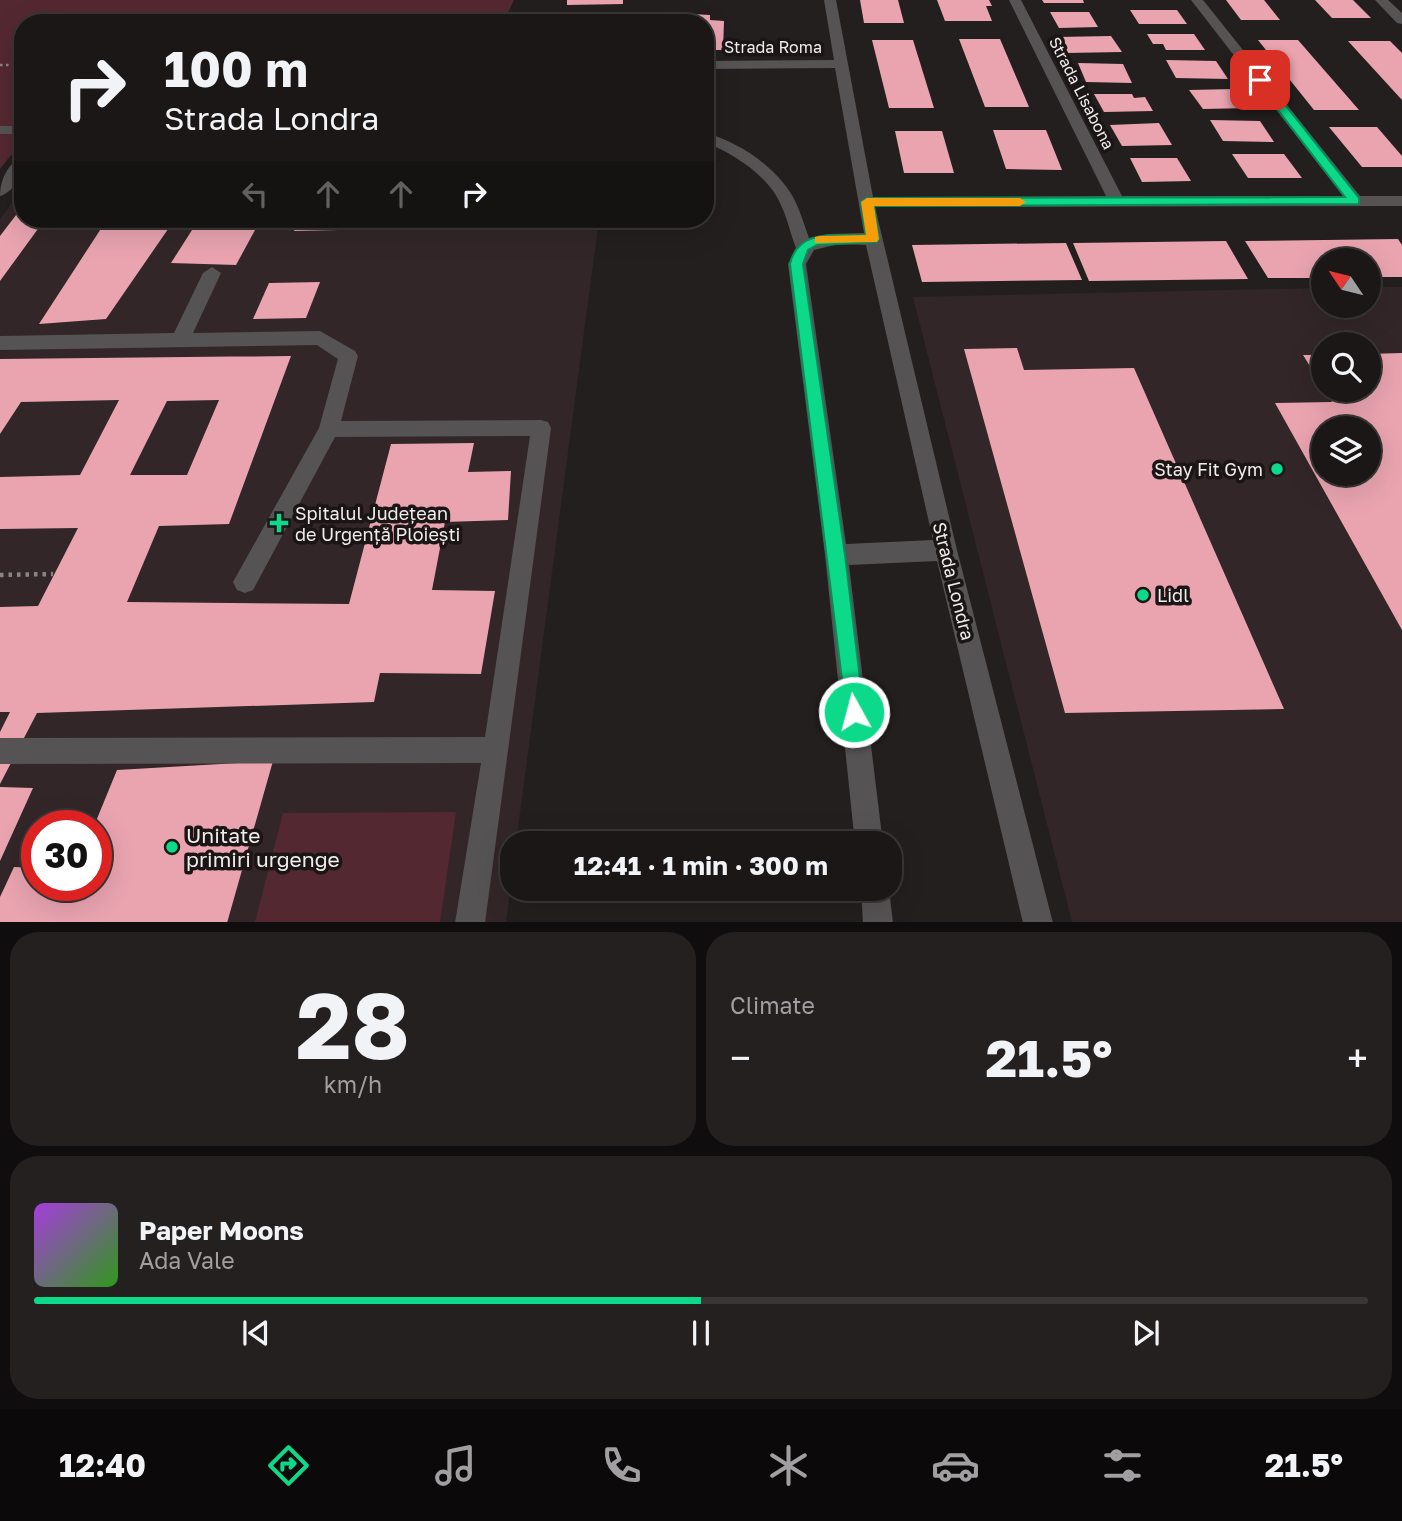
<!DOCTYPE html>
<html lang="en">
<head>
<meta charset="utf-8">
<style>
	:root { --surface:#1b1717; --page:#242020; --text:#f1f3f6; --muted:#a09fa1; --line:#393636; --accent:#0dd98a }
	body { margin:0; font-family:"Golos Text",sans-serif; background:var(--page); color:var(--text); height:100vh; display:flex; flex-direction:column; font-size:26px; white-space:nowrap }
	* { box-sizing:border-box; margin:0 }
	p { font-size:23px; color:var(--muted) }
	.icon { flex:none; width:38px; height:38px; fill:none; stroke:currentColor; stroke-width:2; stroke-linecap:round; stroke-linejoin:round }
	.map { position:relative; height:922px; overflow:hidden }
	.details { display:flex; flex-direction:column; gap:10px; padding:10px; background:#0f0d0d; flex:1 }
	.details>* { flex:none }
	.guide { position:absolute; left:14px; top:14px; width:700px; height:214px; border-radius:28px; box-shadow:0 7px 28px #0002,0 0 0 2px var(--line); background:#1b1717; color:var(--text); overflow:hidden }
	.needle { width:46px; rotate:305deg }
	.fabs { position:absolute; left:1311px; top:248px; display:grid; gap:14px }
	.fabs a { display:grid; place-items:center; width:70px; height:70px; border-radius:50%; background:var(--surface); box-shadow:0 7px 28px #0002,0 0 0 2px var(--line); font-size:35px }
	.speed { position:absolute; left:21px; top:810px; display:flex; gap:14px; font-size:35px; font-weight:700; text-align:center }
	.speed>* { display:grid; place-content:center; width:91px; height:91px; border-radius:50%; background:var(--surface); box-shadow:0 7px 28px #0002,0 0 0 2px var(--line); line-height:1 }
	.speed .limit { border:10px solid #d22; background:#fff; color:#111 }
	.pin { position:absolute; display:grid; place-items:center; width:60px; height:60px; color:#fff; margin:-30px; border-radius:14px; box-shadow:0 4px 10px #0006 }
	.me { position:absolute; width:77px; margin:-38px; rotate:353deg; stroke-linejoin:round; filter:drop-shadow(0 0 5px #0008) }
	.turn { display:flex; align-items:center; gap:24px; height:147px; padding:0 35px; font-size:32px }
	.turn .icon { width:91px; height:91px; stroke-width:2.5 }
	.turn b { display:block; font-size:49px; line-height:60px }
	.lanes { display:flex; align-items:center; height:66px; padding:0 35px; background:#0003; justify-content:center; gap:35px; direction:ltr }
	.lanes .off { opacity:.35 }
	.big { font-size:52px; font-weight:700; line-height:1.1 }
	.details .card { flex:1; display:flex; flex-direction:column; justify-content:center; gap:10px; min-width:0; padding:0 24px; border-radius:28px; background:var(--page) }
	.details .dial { align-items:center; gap:0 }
	.dial b { font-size:91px; line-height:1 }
	.song { display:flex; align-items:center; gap:21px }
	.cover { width:84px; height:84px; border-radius:10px; background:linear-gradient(135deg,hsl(280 70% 55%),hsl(110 70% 35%)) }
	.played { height:7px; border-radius:4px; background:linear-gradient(90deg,var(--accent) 50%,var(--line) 50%) }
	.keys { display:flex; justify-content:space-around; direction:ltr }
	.heat { display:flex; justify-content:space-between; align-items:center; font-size:38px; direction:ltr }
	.details .tiles { flex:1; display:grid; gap:10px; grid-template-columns:1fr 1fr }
	.card:last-child { grid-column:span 2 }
	.trip { position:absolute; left:500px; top:831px; width:402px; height:70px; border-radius:28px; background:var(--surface); box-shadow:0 7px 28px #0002,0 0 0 2px var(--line); font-weight:700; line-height:70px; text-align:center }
	.menu { display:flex; height:112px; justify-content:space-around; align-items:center; background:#0b0909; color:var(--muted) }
	.menu .icon { width:49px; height:49px }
	.menu .on { color:var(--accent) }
	.menu b { font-size:32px; color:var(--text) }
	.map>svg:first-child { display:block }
	.built { fill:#322628; fill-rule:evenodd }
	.green { fill:#542831 }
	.building { fill:#e9a4b0; fill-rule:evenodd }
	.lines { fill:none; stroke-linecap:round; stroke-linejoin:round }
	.path-far1 { stroke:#898585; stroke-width:2.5; stroke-dasharray:2.5 3.5; stroke-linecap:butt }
	.path { stroke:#898585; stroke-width:4.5; stroke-dasharray:3.5 5; stroke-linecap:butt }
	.service { fill:#565354; fill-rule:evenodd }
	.minor { fill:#565354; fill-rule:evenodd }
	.route { fill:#0dd98a; stroke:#088d5a; stroke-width:2 }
	.slow { fill:#f59e0b }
	.poi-dot { fill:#0dd98a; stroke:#1b1516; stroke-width:2.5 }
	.labels { text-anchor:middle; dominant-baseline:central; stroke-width:7; stroke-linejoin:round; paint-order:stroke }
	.far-street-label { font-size:16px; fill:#f0ecec; stroke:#1b1516 }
	.poi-label { font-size:18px; fill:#f0ecec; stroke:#1b1516; text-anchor:start }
	.street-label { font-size:18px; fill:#f0ecec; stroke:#1b1516 }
	.near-poi-label { font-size:21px; fill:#f0ecec; stroke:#1b1516; text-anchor:start }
</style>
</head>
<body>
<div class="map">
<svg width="1402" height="923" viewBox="0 0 1402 923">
	<rect width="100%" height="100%" fill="#241f1f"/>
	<g class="built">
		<path d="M23,189V219H599L516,843L513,844V871L506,922H0V219ZM37,826H96V886H37Z"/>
		<path d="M1369,287H1402V922H1072L913,297L1323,288V306H1368ZM1323,345H1368V390H1323ZM1323,429H1368V474H1323Z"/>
	</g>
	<g class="green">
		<path d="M0,0H514L503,23H23V154L11,155L0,169Z"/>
		<path d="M456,812L440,922H255L283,813Z"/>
	</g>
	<g class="building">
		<path d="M567,0H623V4L567,5Z"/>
		<path d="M860,0H898L904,23H864Z"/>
		<path d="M937,0H989L992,6H986L992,21H945Z"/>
		<path d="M1042,0H1083L1084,3H1044Z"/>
		<path d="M1226,0H1264L1280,20H1241Z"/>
		<path d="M1315,0H1353L1371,18H1332Z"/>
		<path d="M1130,10H1177L1187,24H1139Z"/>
		<path d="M1050,12H1089L1098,27L1059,28Z"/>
		<path d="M691,14L710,15V20L724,21L723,50H705V23H690Z"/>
		<path d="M1147,34H1194L1205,50H1166L1163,44H1153Z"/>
		<path d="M1111,36L1122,52L1066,53L1057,37Z"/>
		<path d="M959,39H1000L1029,107H985Z"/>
		<path d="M872,40H913L934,108H889Z"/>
		<path d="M1258,40H1298L1359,110H1314Z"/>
		<path d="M1348,41H1390L1402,53V100Z"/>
		<path d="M1166,60L1216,61L1228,79L1176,78Z"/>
		<path d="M1078,63L1123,64L1132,83L1086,82Z"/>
		<path d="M1234,89L1250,108L1203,109L1189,90Z"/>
		<path d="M1094,94H1132L1134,98L1145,97L1153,111L1104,112Z"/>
		<path d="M1210,120L1260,121L1274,142L1223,141Z"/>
		<path d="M1159,123L1172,145L1122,146L1110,125Z"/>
		<path d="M1329,127H1377L1402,156V167H1362Z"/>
		<path d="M993,130H1046L1062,170L1006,169Z"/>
		<path d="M895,131H942L954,173H904Z"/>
		<path d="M1232,154H1284L1302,178H1248Z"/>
		<path d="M1130,158H1177L1191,181L1142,182Z"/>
		<path d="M23,206V219H92L90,222H43L0,281V236Z"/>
		<path d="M149,219H175L106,319L39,324L104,224L146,222Z"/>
		<path d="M199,219H261L236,265L171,263Z"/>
		<path d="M299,219H343L339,230L294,231Z"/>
		<path d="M1398,239L1402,245V277H1368V261H1323V278H1268L1245,241Z"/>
		<path d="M1226,241L1248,279L1089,281L1073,243Z"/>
		<path d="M1066,243L1082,280L922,282L912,245Z"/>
		<path d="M320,282L306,318L253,319L269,283Z"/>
		<path d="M1017,348L1024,370L1134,368L1284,709L1065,713L964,349Z"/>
		<path d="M1402,353V630L1275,403L1332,402L1325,390H1368V354ZM1323,429H1368V474H1323Z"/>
		<path d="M1303,355H1323V387Z"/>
		<path d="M291,356L229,524L159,526L127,602L349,604L391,444L474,443L468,472L511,471L508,520L445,522L432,590L495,591L481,674L380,673L374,702L37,713L0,784V732L10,712H0V607L38,606L78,528L0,529V477L80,475L119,400L21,402L0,434V359ZM219,400L187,475H130L167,401Z"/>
		<path d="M273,761L227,923H0V897L14,867L37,868V886H96V826H94L117,770Z"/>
		<path d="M0,787L33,788L0,861Z"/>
	</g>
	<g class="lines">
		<path class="path-far1" d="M0,65H23"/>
		<path class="path" d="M0,575L53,574"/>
		<g class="service">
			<rect x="0" y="126" width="23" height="8"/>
			<path d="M23,157C23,172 16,191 0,196C0,181 7,163 23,157Z"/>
			<path d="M212,267L221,273L193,333L320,331L355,351L358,356L341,421L541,420L548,422L551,428L485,923H455L481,763L0,764V738L485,737L530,436L335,437L253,590L245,593L237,590L233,582L319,428L338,359L317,345L0,350V336L174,333L203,273Z"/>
		</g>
		<g class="minor">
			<path d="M824,0H836L873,197L1106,196L1009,0H1021L1122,196H1343L1191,0H1203L1360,196H1402V206L875,207L957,550L1053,923H1023L937,561L849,565L883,844H855L825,555L788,264L796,248C790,233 787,216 779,201C766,174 732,153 705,142V133C738,141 776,167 793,197C800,210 804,224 809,238L828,234L864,233L835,68L705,69V61L834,60ZM839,244L866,245L933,540L846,544L806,264L814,250Z"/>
			<path d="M1375,0H1388L1402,13V24L1397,23Z"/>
			<path d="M861,889H889L893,923H863Z"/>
		</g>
	</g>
	<path class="route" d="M1257,78H1264L1359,198V204L874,206L879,239L877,242L817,245L808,250L803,264L845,555L864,712L861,719L854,722L847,719L790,264C798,228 836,236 866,235L861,202L867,198L1345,197L1257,83Z"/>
	<path class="slow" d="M867,198H1020L1026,202L1020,206H874L879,239L877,242L815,243V237L820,236L866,235L861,202Z"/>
	<g class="poi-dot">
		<circle cx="1277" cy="469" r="7"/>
		<path d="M275.5 512.5h7v7h7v7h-7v7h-7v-7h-7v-7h7z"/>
		<circle cx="1143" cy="595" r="7"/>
		<circle cx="172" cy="847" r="7"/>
	</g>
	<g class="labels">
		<g class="far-street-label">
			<text x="773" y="47">Strada Roma</text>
			<text transform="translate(1082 93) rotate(63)">Strada Lisabona</text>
		</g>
		<g class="poi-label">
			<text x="1263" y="469" text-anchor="end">Stay Fit Gym</text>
			<text x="295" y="513">Spitalul Județean<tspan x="295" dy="21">de Urgență Ploiești</tspan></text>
			<text x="1157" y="595">Lidl</text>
		</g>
		<g class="street-label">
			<text transform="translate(954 581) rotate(76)">Strada Londra</text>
		</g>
		<g class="near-poi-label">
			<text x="186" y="835">Unitate<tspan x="186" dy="24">primiri urgenge</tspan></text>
		</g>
	</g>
</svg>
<div class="fabs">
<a><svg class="needle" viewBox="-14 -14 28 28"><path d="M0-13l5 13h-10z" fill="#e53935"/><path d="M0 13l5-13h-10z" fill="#a09fa1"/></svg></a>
<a><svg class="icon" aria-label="search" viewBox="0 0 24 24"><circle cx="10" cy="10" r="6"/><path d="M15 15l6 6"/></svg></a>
<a><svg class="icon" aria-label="layers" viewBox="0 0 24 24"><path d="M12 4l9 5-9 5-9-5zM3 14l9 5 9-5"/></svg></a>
</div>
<div class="speed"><div class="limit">30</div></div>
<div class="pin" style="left:1260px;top:80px;background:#d93025"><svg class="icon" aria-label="arrive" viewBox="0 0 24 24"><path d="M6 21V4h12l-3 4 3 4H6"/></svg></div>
<svg class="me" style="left:854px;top:712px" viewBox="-20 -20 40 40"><circle r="17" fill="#0dd98a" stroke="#fff" stroke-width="3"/><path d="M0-11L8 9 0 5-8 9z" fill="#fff"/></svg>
<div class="trip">12:41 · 1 min · 300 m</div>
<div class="guide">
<div class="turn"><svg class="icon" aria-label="right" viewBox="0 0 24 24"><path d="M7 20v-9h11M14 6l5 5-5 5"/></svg><div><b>100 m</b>Strada Londra</div></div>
<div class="lanes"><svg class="icon off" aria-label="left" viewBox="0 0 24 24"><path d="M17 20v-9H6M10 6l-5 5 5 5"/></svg><svg class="icon off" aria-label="ahead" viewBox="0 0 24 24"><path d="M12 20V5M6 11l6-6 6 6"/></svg><svg class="icon off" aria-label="ahead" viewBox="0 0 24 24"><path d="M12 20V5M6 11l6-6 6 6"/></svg><svg class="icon" aria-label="right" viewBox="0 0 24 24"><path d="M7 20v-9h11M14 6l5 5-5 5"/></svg></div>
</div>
</div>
<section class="details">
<div class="tiles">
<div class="card dial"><b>28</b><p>km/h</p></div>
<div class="card"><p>Climate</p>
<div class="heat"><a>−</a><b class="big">21.5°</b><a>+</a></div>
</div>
<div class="card">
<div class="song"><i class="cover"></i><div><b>Paper Moons</b><p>Ada Vale</p></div></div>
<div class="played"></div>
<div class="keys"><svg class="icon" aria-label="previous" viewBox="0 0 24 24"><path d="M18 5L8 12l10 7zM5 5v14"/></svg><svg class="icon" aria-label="pause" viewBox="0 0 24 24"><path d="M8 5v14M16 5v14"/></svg><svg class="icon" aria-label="next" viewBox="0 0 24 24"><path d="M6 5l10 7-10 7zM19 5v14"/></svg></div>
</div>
</div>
</section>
<nav class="menu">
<b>12:40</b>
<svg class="icon on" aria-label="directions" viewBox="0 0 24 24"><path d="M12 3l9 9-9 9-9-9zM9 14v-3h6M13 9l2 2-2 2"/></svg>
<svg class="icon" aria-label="music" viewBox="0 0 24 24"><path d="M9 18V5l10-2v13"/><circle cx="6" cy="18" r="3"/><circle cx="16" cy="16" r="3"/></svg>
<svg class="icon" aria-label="phone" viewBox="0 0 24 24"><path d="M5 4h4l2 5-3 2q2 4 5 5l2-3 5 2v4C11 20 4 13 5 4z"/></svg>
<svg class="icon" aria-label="climate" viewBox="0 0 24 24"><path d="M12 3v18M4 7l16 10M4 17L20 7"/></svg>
<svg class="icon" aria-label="car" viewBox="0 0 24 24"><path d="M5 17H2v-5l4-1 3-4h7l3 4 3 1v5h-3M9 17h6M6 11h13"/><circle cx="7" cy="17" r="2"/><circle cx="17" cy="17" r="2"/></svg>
<svg class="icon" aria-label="filters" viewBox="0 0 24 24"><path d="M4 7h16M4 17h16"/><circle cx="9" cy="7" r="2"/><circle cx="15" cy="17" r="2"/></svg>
<b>21.5°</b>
</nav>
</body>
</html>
